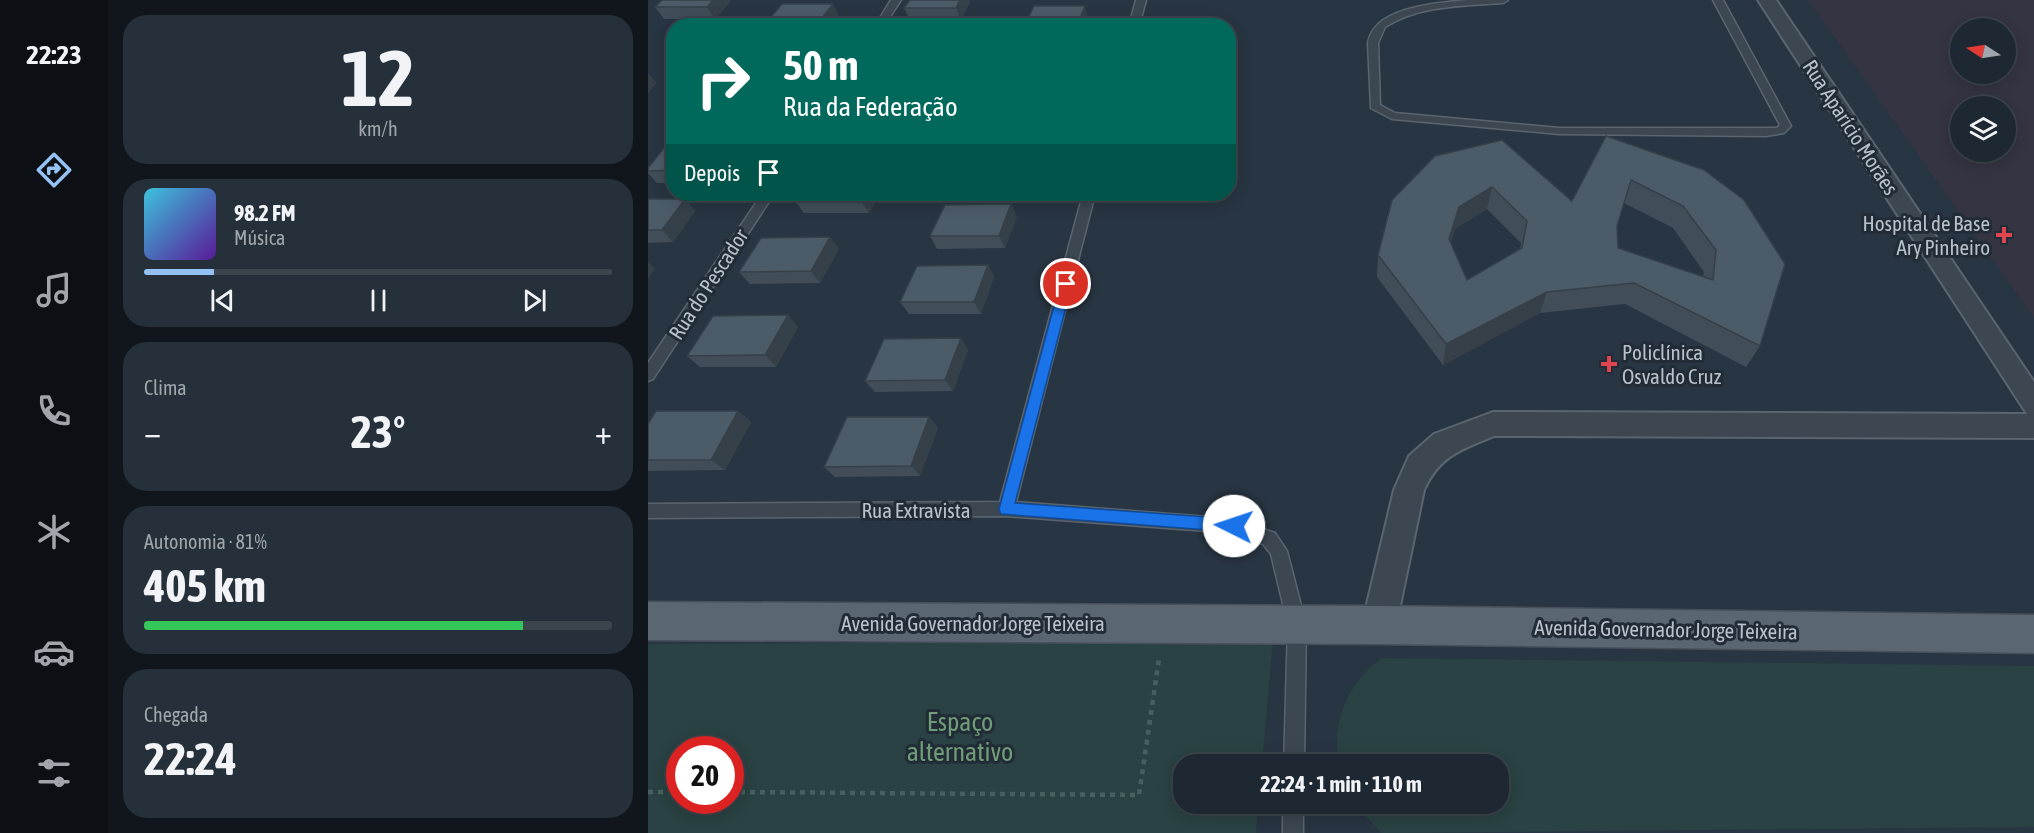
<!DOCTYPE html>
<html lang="pt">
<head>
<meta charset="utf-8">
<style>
	:root { --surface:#1e2832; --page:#26303a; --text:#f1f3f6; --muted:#a1a6ac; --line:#3c444d; --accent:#95c2f5 }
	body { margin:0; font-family:"Asap Condensed",sans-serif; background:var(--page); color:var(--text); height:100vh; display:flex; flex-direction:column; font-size:22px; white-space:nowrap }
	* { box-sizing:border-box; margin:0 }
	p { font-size:20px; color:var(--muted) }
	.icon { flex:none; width:33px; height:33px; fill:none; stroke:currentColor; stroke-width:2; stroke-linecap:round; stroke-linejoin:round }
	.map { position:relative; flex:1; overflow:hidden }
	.details { display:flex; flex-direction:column; gap:15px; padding:15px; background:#10161c; width:540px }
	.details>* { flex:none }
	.hud { position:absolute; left:18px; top:18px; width:570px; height:183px; border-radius:24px; box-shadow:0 3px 15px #0003,0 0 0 2px var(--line); background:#00695c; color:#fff; overflow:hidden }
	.needle { width:39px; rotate:282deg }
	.fabs { position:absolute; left:1302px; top:18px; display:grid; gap:12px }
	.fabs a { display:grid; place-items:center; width:66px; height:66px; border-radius:50%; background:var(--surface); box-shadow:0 3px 15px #0003,0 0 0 2px var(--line); font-size:30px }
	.speed { position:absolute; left:18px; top:736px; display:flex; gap:12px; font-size:30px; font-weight:700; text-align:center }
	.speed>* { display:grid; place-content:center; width:78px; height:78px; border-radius:50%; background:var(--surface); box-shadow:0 3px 15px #0003,0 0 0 2px var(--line); line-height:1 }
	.speed .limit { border:9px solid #d22; background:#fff; color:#111 }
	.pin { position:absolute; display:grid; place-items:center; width:51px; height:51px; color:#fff; margin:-26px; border:3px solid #fff; border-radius:50%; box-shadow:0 2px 6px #0007 }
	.me { position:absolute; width:66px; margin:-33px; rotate:274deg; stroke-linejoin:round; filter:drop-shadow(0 0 4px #0008) }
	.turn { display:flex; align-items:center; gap:21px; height:126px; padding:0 18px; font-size:27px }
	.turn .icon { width:78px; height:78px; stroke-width:2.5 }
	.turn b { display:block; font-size:42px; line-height:51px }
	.then { display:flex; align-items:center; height:57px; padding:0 18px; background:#0003; gap:12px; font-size:22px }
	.big { font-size:45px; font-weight:700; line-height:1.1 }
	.details .card { flex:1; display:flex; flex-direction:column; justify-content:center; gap:9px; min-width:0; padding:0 21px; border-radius:24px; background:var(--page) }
	.details .dial { align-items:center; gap:0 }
	.dial b { font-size:78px; line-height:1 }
	.song { display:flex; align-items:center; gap:18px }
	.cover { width:72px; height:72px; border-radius:9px; background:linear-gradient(135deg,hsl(190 70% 55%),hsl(270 70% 35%)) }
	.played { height:6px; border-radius:3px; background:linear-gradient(90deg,var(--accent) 15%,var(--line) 15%) }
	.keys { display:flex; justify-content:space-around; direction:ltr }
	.heat { display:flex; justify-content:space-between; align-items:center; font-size:33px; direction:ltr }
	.charge { height:9px; border-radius:4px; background:linear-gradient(90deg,#34c759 81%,var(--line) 0) }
	.trip { position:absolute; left:525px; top:754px; width:336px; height:60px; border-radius:24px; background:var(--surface); box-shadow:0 3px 15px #0003,0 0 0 2px var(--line); font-weight:700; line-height:60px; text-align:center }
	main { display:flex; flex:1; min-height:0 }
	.menu { display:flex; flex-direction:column; width:108px; justify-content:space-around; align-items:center; background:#0c1014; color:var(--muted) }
	.menu .icon { width:42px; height:42px }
	.menu .active { color:var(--accent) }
	.menu b { font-size:27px; color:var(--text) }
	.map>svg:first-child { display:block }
	.medical { fill:#353443; fill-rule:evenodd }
	.green { fill:#2a4243; fill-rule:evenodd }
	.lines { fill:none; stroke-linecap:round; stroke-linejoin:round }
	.service-casing { stroke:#5a656f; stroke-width:3 }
	.minor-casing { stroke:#5a656f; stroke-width:4 }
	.primary-casing { stroke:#46505b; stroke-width:3 }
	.path { stroke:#485f60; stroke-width:4.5; stroke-dasharray:5 5; stroke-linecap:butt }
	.service { fill:#3c4752; fill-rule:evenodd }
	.minor { fill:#3c4752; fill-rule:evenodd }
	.primary { fill:#5a6672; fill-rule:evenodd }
	.wall { fill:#414e59; fill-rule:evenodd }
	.shaded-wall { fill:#354049 }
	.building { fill:#4c5b68; stroke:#354049; stroke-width:1.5; fill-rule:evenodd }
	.route { fill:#1a73e8; stroke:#114b97; stroke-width:1.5 }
	.health-dot { fill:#e0444e; stroke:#212c37; stroke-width:2 }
	.labels { text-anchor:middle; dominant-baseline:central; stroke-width:6; stroke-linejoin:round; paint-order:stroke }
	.street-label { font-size:21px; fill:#b9c2cc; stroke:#212c37 }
	.poi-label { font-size:21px; fill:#b9c2cc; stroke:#212c37; text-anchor:end }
	.near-park-label { font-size:26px; fill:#719c77; stroke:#212c37 }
</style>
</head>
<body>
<main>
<nav class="menu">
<b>22:23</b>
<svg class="icon active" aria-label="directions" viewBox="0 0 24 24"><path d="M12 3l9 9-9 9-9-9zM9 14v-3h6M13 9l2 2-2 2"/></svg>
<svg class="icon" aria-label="music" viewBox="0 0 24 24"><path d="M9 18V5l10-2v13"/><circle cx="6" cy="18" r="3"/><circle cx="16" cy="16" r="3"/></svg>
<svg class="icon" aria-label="phone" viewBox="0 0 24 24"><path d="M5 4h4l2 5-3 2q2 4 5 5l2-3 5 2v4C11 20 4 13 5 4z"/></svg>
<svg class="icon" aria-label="climate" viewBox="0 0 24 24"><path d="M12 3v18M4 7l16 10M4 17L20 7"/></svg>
<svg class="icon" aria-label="car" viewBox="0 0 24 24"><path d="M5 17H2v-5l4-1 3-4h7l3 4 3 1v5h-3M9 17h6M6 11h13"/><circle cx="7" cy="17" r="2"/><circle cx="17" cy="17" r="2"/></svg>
<svg class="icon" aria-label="filters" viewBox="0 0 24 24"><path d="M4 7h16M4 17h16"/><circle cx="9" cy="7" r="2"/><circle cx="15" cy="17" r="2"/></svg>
</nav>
<section class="details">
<div class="card dial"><b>12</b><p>km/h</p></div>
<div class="card">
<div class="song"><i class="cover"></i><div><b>98.2 FM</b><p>Música</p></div></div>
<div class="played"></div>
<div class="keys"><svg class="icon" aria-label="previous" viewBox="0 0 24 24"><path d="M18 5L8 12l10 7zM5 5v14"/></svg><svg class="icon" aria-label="pause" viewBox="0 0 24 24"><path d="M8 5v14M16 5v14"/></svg><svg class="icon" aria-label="next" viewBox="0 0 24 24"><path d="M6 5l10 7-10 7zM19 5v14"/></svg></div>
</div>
<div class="card"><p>Clima</p>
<div class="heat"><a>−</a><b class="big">23°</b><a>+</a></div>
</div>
<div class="card"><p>Autonomia · 81%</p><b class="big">405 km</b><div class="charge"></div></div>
<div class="card"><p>Chegada</p><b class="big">22:24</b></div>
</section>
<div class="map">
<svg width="1386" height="833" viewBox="0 0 1386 833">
	<rect width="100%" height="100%" fill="#283542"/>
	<path class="medical" d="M1160,0H1386V318ZM1312,28H1358V74H1312ZM1312,106H1358V152H1312Z"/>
	<g class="green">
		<path d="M625,641L614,765H536V804H610L608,833H0V644ZM32,750H82V801H32Z"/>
		<path d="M734,658L1386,666V827L733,833L707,804H850V765H691C683,722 699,683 734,658Z"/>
	</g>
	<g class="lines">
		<defs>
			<g id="service">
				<path d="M243,0H253L236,26H227Z"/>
				<path d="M488,0H498L491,26H481Z"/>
				<path d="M820,0H860L855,3C815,6 772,5 737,27L730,43L732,105L747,113L911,128H1129L1132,125L1065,0H1075L1143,126L1136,133L1118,136L911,134L744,119L723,108L720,43C726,6 791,3 820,0Z"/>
				<path d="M114,194H126L5,379L0,381V363Z"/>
				<path d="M435,194H447L368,502L586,519L627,533L639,551L658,625L656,765H636L640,625L623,554L615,544L586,533L358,516L0,518V504L352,502Z"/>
				<rect x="635" y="804" width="20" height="29"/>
			</g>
			<path id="minor" d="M1110,0H1128L1386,382V438L846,436C814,449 791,456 776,490L748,625L743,637L731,642L719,637L714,625L746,490L761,456L786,434L845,412L1379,414Z"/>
			<path id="primary" d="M0,602L731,606L1386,615V653L731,644L0,640Z"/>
		</defs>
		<use href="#service" class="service-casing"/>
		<use href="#minor" class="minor-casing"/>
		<use href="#primary" class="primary-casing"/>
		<g class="path">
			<path d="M0,792H32"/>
			<path d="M82,792L491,795L511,659"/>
		</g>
		<use href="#service" class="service"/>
		<use href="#minor" class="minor"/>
		<use href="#primary" class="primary"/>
	</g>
	<g class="wall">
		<path d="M262,0H322V2L313,20H262L256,8Z"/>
		<path d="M83,1L67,19H16L7,7Z"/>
		<path d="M191,16L184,26H120L118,23Z"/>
		<path d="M440,18L438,26L377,25Z"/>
		<path d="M958,136L1056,170L1112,346L1098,367L977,304L892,313L795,365L729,277L730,255L787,156L924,201ZM976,203L1025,228L1056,272L1055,277L970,248L969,226ZM839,209L873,243L872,249L819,280L803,243L807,229Z"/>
		<path d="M26,143V183H9L0,173V168Z"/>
		<path d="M152,194H232L221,213H156L147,201Z"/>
		<path d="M0,199H37L47,211L25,242L0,243Z"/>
		<path d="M369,217L357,248L289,249L282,236Z"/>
		<path d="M191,249L172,283L102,284L91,272Z"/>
		<path d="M340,265L346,277L333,314H261L252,302Z"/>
		<path d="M140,315L150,327L128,367H52L39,356Z"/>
		<path d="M313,338L320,350L305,391L227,392L217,381Z"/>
		<path d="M90,411L103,422L77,470L0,471V424Z"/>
		<path d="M281,417L290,428L272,476L187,477L176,467Z"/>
	</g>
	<g class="shaded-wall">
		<path d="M65,0H82L83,1L67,19L59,7Z"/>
		<path d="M312,0H322V2L313,20L308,8Z"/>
		<path d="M185,4L191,16L184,26H173L171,22Z"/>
		<path d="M437,6L440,18L438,26H430Z"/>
		<path d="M0,73L9,83L0,93Z"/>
		<path d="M844,187L839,209L807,229L798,261L801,239L811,207Z"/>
		<path d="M217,194H232L221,213L213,201Z"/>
		<path d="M37,199L47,211L25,242L14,230Z"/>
		<path d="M363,204L369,217L357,248L351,236Z"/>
		<path d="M182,237L191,249L172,283L163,271Z"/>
		<path d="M0,262L7,269L0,279Z"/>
		<path d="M340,265L346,277L333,314L326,302Z"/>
		<path d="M899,292L892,313L795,365L798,344Z"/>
		<path d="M140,315L150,327L128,367L117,355Z"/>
		<path d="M313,338L320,350L305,391L297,380Z"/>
		<path d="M90,411L103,422L77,470L63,460Z"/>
		<path d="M281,417L290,428L272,476L263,466Z"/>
	</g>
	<g class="building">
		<path d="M14,0H65L59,7H7Z"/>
		<path d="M262,0H312L308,8H256Z"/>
		<path d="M134,4H185L171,22L118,23Z"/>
		<path d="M386,6H437L430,24L377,25Z"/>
		<path d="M958,136L1056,170L1096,200L1137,264L1112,346L986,283L899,292L798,344L730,255L744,200L787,156L854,140L924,201ZM983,180L1035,206L1068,250L1065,280L970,248L969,226ZM844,187L879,221L874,248L819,280L801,239L811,207Z"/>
		<path d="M20,143H26V170L0,171V168Z"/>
		<path d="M152,194H217L213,201H147Z"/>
		<path d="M0,199H37L14,230H0Z"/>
		<path d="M363,204L351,236H282L297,205Z"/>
		<path d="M182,237L163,271L91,272L113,238Z"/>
		<path d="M340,265L326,302H252L269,266Z"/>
		<path d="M140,315L117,355L39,356L65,316Z"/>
		<path d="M313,338L297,380L217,381L236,339Z"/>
		<path d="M8,411H90L63,460H0V424Z"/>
		<path d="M199,417H281L263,466L176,467Z"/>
	</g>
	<path class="route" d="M418,279L424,284L367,503L586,519L592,521L594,526L592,530L586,532L353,514L351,509L412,284Z"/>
	<g class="health-dot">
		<path d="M1353 226h6v6h6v6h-6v6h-6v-6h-6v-6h6z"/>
		<path d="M958 355h6v6h6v6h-6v6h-6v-6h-6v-6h6z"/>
	</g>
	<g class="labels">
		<g class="street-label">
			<text transform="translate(1203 127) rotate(57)">Rua Aparício Morães</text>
			<text transform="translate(60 284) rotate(-57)">Rua do Pescador</text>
			<text x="268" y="510">Rua Extravista</text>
			<text x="325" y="623">Avenida Governador Jorge Teixeira</text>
			<text transform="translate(1018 629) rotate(1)">Avenida Governador Jorge Teixeira</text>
		</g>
		<g class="poi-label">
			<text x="1342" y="223">Hospital de Base<tspan x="1342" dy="24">Ary Pinheiro</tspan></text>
			<text x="974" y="352" text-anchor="start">Policlínica<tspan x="974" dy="24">Osvaldo Cruz</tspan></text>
		</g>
		<g class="near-park-label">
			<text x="312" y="722">Espaço<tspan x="312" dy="30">alternativo</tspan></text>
		</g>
	</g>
</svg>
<div class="fabs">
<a><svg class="needle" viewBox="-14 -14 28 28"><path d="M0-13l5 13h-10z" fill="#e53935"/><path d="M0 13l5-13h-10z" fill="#a1a6ac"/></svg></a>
<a><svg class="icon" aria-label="layers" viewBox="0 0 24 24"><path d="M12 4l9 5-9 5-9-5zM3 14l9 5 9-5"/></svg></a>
</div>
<div class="speed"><div class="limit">20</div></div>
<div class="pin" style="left:418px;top:284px;background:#d93025"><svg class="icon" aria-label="arrive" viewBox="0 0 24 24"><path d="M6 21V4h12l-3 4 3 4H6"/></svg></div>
<svg class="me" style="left:586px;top:526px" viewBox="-20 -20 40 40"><circle r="19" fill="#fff"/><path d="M0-13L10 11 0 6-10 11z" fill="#1a73e8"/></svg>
<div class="trip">22:24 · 1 min · 110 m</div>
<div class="hud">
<div class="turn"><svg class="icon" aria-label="right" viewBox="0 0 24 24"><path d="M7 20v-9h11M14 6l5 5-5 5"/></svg><div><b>50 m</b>Rua da Federação</div></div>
<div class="then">Depois<svg class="icon" aria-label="arrive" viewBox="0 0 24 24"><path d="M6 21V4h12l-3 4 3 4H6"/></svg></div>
</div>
</div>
</main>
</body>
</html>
